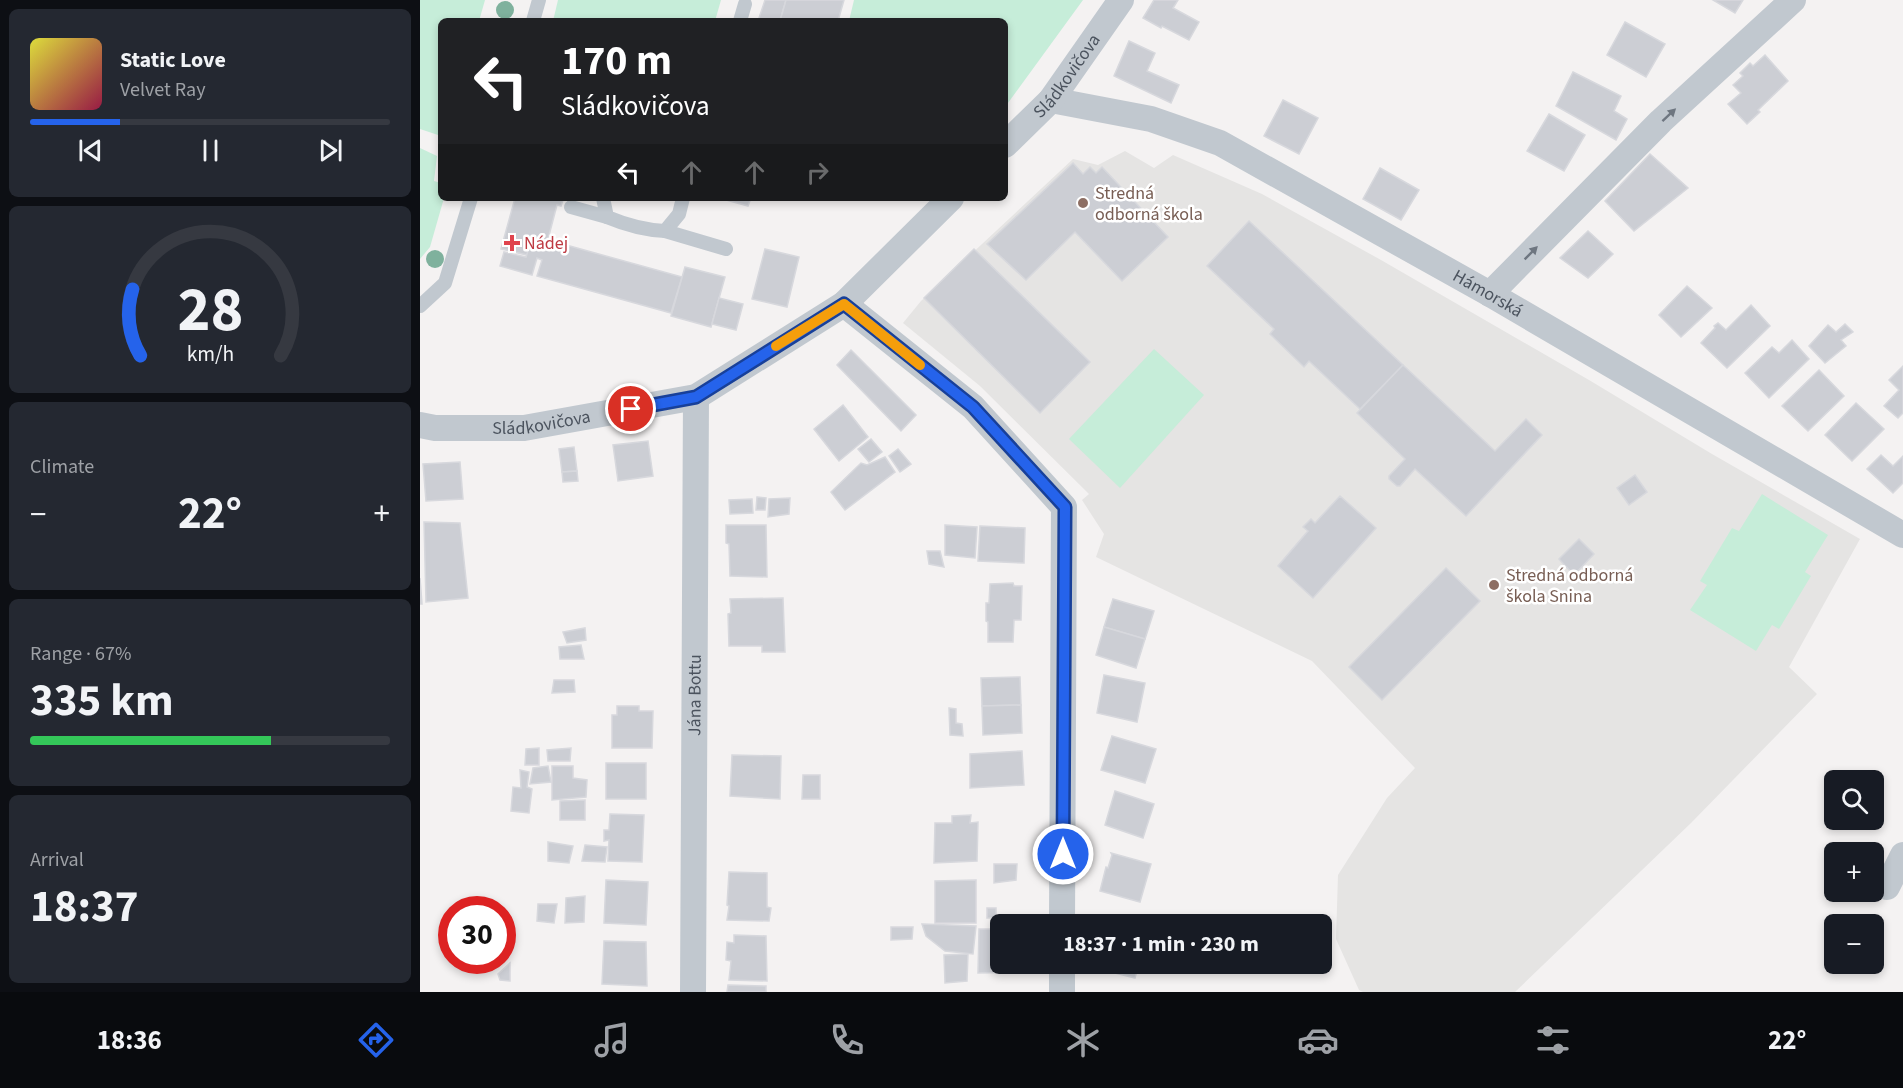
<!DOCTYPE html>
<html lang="en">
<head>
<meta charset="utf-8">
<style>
	:root { --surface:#171b24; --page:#242831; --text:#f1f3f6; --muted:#9ea1a6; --line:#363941; --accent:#2563eb }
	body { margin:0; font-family:"Source Sans 3",sans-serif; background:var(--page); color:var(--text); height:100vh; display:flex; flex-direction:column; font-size:22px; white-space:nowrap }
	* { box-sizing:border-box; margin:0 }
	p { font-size:20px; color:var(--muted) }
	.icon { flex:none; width:33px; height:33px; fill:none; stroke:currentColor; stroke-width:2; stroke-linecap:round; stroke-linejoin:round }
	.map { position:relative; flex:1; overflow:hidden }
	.sheet { display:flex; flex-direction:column; gap:9px; padding:9px; background:#0d0f14; width:420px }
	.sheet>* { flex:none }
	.top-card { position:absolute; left:18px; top:18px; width:570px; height:183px; border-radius:9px; box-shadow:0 3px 9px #0003; background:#202124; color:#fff; overflow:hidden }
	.fabs { position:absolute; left:1404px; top:770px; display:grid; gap:12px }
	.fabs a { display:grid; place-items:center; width:60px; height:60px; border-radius:9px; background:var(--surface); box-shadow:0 3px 9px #0003; font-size:30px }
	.speed { position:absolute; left:18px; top:896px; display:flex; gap:12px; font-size:30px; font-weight:700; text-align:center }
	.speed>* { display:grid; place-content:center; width:78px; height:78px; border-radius:50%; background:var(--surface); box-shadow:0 3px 9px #0003; line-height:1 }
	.speed .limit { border:9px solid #d22; background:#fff; color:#111 }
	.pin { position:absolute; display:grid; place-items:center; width:51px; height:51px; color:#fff; margin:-26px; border:3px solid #fff; border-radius:50%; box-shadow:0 2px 6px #0007 }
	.me { position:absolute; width:66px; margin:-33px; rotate:0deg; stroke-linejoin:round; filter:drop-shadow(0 0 4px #0008) }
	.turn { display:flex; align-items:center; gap:21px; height:126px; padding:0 24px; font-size:27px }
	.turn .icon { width:78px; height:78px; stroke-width:2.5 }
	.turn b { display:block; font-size:42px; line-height:51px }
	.lanes { display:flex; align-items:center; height:57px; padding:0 24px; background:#0003; justify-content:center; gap:30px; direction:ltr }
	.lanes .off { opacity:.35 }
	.big { font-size:45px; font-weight:700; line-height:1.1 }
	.sheet .card { flex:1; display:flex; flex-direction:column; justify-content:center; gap:9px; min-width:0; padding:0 21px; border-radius:9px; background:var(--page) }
	.sheet .dial { align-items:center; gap:0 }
	.dial svg { height:156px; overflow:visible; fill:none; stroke:var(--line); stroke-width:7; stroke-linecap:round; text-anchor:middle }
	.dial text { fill:var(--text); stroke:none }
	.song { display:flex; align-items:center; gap:18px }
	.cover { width:72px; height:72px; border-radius:9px; background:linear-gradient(135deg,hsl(60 70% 55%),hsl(340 70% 35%)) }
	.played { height:6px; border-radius:3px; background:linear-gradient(90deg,var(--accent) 25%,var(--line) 25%) }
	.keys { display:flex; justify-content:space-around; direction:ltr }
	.heat { display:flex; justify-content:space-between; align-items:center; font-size:33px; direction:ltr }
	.charge { height:9px; border-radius:4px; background:linear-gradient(90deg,#34c759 67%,var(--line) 0) }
	.trip { position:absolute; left:570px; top:914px; width:342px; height:60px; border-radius:9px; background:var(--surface); box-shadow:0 3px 9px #0003; font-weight:700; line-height:60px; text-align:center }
	.tab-bar { display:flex; height:96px; justify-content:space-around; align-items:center; background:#090b0e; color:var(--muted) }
	.tab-bar .icon { width:42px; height:42px }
	.tab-bar .on { color:var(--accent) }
	.tab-bar b { font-size:27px; color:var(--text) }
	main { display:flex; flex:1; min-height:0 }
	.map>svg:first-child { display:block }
	.education { fill:#e5e4e3 }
	.green { fill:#c6edd9 }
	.building { fill:#ccced4; stroke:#d7d8dd; stroke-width:1.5 }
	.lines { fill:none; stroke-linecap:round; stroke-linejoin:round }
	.service { stroke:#c1c8cf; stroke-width:14 }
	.minor { stroke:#c1c8cf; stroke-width:26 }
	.tree { fill:#7fb19d }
	.oneway { fill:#6e7680 }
	.route-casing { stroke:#184099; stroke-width:15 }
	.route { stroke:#2563eb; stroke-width:10 }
	.slow { stroke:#f59e0b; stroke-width:10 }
	.education-dot { fill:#8d6e63; stroke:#fff; stroke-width:2 }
	.health-dot { fill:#e0444e; stroke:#fff; stroke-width:2 }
	.labels { text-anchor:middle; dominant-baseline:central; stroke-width:5; stroke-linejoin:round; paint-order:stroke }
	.street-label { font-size:18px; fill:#4b535e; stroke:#fff }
	.education-label { font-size:18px; fill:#785e54; stroke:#fff; text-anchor:start }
	.health-label { font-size:18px; fill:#be3a42; stroke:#fff; text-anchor:start }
</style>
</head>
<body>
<main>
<section class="sheet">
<div class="card">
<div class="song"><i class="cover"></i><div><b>Static Love</b><p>Velvet Ray</p></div></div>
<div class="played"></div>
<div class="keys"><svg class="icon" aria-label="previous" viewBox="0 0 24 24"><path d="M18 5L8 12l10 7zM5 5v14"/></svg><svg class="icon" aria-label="pause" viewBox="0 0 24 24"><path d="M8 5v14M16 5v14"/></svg><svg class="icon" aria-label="next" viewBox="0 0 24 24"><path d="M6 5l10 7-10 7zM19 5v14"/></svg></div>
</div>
<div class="card dial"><svg viewBox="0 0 100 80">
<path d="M14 69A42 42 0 1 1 86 69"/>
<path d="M14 69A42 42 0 0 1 10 35" stroke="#2563eb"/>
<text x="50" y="56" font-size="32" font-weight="700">28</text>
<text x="50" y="72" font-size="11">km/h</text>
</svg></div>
<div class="card"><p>Climate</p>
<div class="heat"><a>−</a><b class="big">22°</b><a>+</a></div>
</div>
<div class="card"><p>Range · 67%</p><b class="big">335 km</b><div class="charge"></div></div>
<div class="card"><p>Arrival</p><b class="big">18:37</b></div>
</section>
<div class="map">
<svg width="1483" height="992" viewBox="0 0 1483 992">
	<rect width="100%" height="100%" fill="#f4f2f2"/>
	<path class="education" d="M705,151L734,168L753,155L842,194L961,260L1169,380L1292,454L1440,539L1369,667L1397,694L1271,823L1095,992H943L939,990L916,939L918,875L967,798L995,768L892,661L676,557L684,534L662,500L669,494L560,386L483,323L501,301L653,159L678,165Z"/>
	<g class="green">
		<path d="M0,0H65L59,21H21V127L18,135L0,129Z"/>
		<path d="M138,0H301L295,21H133Z"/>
		<path d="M434,0H663L585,107V21H429Z"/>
		<path d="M0,148L17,156L14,181L21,183V198H24L10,247L0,259Z"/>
		<path d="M734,349L784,395L700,488L649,439Z"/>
		<path d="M1342,494L1408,535L1385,572L1391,576L1359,629L1352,625L1336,651L1270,610L1287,585L1280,581L1312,528L1319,531Z"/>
	</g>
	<g class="building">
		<path d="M345,0H366L360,21H338Z"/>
		<path d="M366,0H424L418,21H360Z"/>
		<path d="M734,0H758L753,8L779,22L769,40L742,26L741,28L723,18Z"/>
		<path d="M1293,0H1323L1315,13Z"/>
		<path d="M1205,22L1245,44L1226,77L1187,55Z"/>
		<path d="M709,41L735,53L727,71L759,85L751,103L694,76Z"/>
		<path d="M1345,55L1368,81L1338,110L1340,112L1327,124L1308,104L1321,93L1313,85L1323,76L1320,73L1330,63L1333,66Z"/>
		<path d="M1153,72L1201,96L1194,111L1207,119L1196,140L1136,106Z"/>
		<path d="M863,100L898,118L879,154L844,136Z"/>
		<path d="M1129,114L1165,135L1144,171L1107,151Z"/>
		<path d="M1230,154L1268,188L1214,231L1185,201Z"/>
		<path d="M653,163L663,174L670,167L676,173L682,167L748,237L702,281L655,232L606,280L567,244Z"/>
		<path d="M960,168L999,190L981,220L943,199Z"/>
		<path d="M95,198H140L143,200L141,206L137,205L127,243L112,238L107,255L81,249Z"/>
		<path d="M299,198H331L328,206Z"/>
		<path d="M829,221L983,365L940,409L889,361L884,367L850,334L854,329L787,266Z"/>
		<path d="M1168,231L1193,254L1168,278L1140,258Z"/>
		<path d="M112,238L127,243L128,240L262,277L251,313L117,276L122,260L117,258L112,275L80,266L84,252L106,257Z"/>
		<path d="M345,249L379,257L367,307L332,299Z"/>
		<path d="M554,249L670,362L620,413L504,298Z"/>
		<path d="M265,267L305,277L291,327L251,316Z"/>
		<path d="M1267,286L1292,308L1261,337L1239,315Z"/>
		<path d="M299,298L323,304L316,330L292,324Z"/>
		<path d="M1331,305L1350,326L1307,368L1281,343L1295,328L1294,326L1298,323L1306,330Z"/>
		<path d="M1425,324L1433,332L1421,340L1426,346L1405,363L1389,346L1408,325L1416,332Z"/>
		<path d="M1372,340L1389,359L1349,398L1325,373L1352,347L1359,353Z"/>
		<path d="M431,350L496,415L481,431L417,365Z"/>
		<path d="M983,365L1075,451L1106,419L1122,435L1046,516L995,469L980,486H977L969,479V476L985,459L937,413Z"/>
		<path d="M1483,366V413L1478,418L1464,406L1479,390L1469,380Z"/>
		<path d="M1399,370L1424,396L1388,431L1362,406Z"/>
		<path d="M1436,403L1464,429L1432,461L1405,435Z"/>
		<path d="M423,405L448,437L419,461L394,429Z"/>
		<path d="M451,439L462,452L449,462L438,449Z"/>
		<path d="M228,441L233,476L198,481L193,445Z"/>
		<path d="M154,447L157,471L142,472L139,449Z"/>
		<path d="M478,449L491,464L480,472L469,456Z"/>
		<path d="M1461,455L1473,466L1483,456V483L1473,493L1447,469Z"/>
		<path d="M465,457L475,472L425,510L411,492L441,463L447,465Z"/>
		<path d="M40,462L43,499L6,501L3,464Z"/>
		<path d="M157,471L158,481L143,482L142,472Z"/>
		<path d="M1215,475L1227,492L1209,505L1197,488Z"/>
		<path d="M920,496L956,528L893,598L858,566L888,531L883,527L891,519L895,523Z"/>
		<path d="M337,497L346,498L345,510H336Z"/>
		<path d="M370,498L369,514L348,517L349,499Z"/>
		<path d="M332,499L333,513L310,514L309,500Z"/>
		<path d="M4,522L40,523L48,598L6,602Z"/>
		<path d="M306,525H346L347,577L310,576L309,544L306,543Z"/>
		<path d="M525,525L557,527L555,558L525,555Z"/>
		<path d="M560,526L605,528L604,563L558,561Z"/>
		<path d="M1159,539L1174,554L1154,575L1139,559Z"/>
		<path d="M507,551H520L524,567L509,564Z"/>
		<path d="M1026,568L1060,601L962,700L929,667Z"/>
		<path d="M0,578L2,604H0Z"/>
		<path d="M593,583L594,586H602L601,620H594L593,642H568V622L566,621V603H569L570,584Z"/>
		<path d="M363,598L365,652H342V646H309L308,614L311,613L310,599Z"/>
		<path d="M693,599L734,611L725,639L684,627Z"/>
		<path d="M684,627L725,639L716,668L676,655Z"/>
		<path d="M165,628L166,640L147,643L143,632Z"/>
		<path d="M161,645L164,659H140L139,647Z"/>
		<path d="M684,675L725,683L717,722L677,713Z"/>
		<path d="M600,677L601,705L562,706L561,678Z"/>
		<path d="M134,680H154L155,692L132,693Z"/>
		<path d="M601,705L602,733L563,735L562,706Z"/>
		<path d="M197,706H219V711H233L232,748H192V715H197Z"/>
		<path d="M529,708L536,709V723L542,724L543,736L530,735Z"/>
		<path d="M692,736L736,749L725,783L681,770Z"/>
		<path d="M119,748V765H105L106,749Z"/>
		<path d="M151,748L150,761H128L127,750Z"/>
		<path d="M602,751L604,785L550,788V754Z"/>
		<path d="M312,755L361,756L360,799L310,796Z"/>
		<rect x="186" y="763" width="40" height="36"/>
		<path d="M128,766L131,782L110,784L113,768Z"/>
		<path d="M132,766H153V778L167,780L166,797L132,800Z"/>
		<path d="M100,770L109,772L107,787L112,789L109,813L91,811L93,787L101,788Z"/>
		<path d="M383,775H400V799H382Z"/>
		<path d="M695,791L734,804L723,838L685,825Z"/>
		<path d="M165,800V820H140V801Z"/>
		<path d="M190,814L224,815L222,862L188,861L189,840L184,841V830H189Z"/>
		<path d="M551,815L550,823L558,822L557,861L514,863L515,823H532V816Z"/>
		<path d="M128,842L153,846L149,863L128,861Z"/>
		<path d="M165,845L187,847L185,862L162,861Z"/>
		<path d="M691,853L731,864L720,902L680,891L686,867L688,868L692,855Z"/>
		<path d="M574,864H597L596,880L574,883Z"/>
		<path d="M309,872L347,873V907L351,908L349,921L307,920L309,906L307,905Z"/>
		<path d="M186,880L228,882L226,925L184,923Z"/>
		<path d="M556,880V923H515V881Z"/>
		<path d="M165,896L164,922L145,923L146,898Z"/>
		<path d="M118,904H137L134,923L117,921Z"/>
		<rect x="567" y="908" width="9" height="10"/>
		<path d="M502,924L556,926L553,954L525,951L506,936Z"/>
		<path d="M471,927H493L492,939L471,940Z"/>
		<path d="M559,929H580V963H605V972L558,973Z"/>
		<path d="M314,935L346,936L347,981L309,980L311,961L306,960L307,942L314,943Z"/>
		<path d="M184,941L226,942L227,986L182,984Z"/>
		<path d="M548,954L547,981L525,983L524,955Z"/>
		<path d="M90,963V981L80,980L78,974Z"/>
		<path d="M676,963H719L715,978L675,968Z"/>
		<path d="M308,985L346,986V992H307Z"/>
	</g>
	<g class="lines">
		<g class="service">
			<path d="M113,21L119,0"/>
			<path d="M320,21L325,4"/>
			<path d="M183,198L187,217C206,225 224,230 245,231L259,214L263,198"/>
			<path d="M151,207L187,217"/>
			<path d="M245,231L306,249"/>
			<path d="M0,306L25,283L51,198"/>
		</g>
		<g class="minor">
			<path id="s1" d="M631,100L731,119L800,143L1070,294L1483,535"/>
			<path id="s2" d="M585,145L631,100L701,0"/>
			<path d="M1070,294L1241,121L1373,0"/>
			<path d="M424,304L553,407L644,507L642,924"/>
			<path id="s3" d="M0,425L15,428H104L276,397L424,304L531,198"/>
			<path d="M1467,887L1483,855"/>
			<path id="s4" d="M273,992L276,397"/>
			<path d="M642,992V963"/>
		</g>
	</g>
	<g class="tree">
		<circle cx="85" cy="10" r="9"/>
		<circle cx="15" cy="259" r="9"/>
	</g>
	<defs><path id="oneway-solid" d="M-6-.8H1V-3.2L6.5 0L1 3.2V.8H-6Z" transform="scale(1.5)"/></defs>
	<g class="oneway">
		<use href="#oneway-solid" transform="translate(1249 115) rotate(-43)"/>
		<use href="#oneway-solid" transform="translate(1111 253) rotate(-45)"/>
	</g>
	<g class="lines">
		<defs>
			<path id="route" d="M211,409L276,397L424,304L553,407L645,507L643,854"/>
		</defs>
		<use href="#route" class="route-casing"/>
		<use href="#route" class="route"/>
		<path class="slow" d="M356,346L424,304L500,365"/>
	</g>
	<g class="education-dot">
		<circle cx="663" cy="203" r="6"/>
		<circle cx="1074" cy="585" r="6"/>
	</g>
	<path class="health-dot" d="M89 234h6v6h6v6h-6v6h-6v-6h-6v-6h6z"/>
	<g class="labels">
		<g class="street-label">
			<text stroke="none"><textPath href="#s2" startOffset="93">Sládkovičova</textPath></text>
			<text stroke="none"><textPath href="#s1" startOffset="482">Hámorská</textPath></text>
			<text stroke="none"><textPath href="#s3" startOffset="122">Sládkovičova</textPath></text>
			<text stroke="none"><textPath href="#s4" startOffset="297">Jána Bottu</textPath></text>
		</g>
		<g class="education-label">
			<text x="675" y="193">Stredná<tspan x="675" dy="21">odborná škola</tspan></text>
			<text x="1086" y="575">Stredná odborná<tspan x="1086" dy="21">škola Snina</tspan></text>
		</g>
		<g class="health-label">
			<text x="104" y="243">Nádej</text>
		</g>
	</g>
</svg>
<div class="fabs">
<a><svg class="icon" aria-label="search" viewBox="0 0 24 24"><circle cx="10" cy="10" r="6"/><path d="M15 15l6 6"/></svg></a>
<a>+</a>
<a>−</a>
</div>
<div class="speed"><div class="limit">30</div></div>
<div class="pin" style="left:211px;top:409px;background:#d93025"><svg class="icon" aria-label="arrive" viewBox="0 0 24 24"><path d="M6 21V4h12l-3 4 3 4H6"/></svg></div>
<svg class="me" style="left:643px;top:854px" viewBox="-20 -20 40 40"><circle r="17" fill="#2563eb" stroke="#fff" stroke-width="3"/><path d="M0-11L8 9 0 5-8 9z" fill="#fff"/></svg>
<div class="trip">18:37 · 1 min · 230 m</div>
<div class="top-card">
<div class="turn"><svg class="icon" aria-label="left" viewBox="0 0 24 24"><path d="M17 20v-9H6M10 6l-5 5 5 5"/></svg><div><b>170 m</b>Sládkovičova</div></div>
<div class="lanes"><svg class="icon" aria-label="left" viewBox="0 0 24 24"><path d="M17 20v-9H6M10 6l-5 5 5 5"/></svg><svg class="icon off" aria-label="ahead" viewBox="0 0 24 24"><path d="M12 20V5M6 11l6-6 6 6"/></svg><svg class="icon off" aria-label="ahead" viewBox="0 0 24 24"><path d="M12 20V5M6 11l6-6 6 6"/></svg><svg class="icon off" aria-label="right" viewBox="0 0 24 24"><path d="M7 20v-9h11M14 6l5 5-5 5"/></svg></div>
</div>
</div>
</main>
<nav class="tab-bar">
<b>18:36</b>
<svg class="icon on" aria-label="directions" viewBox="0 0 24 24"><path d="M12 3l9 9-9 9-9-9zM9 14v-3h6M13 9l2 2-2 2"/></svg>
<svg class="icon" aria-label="music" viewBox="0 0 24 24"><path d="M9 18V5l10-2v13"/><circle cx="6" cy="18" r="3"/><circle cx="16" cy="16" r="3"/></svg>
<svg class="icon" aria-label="phone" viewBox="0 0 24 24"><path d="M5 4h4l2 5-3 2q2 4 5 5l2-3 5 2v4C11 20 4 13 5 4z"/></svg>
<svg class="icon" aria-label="climate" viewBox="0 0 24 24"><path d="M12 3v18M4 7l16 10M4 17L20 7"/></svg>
<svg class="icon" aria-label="car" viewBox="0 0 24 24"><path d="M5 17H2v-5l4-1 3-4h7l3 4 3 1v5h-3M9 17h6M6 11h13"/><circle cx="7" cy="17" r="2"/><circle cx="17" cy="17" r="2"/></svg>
<svg class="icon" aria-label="filters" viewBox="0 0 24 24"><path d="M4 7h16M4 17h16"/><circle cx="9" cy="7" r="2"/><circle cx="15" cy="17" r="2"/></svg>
<b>22°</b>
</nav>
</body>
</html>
